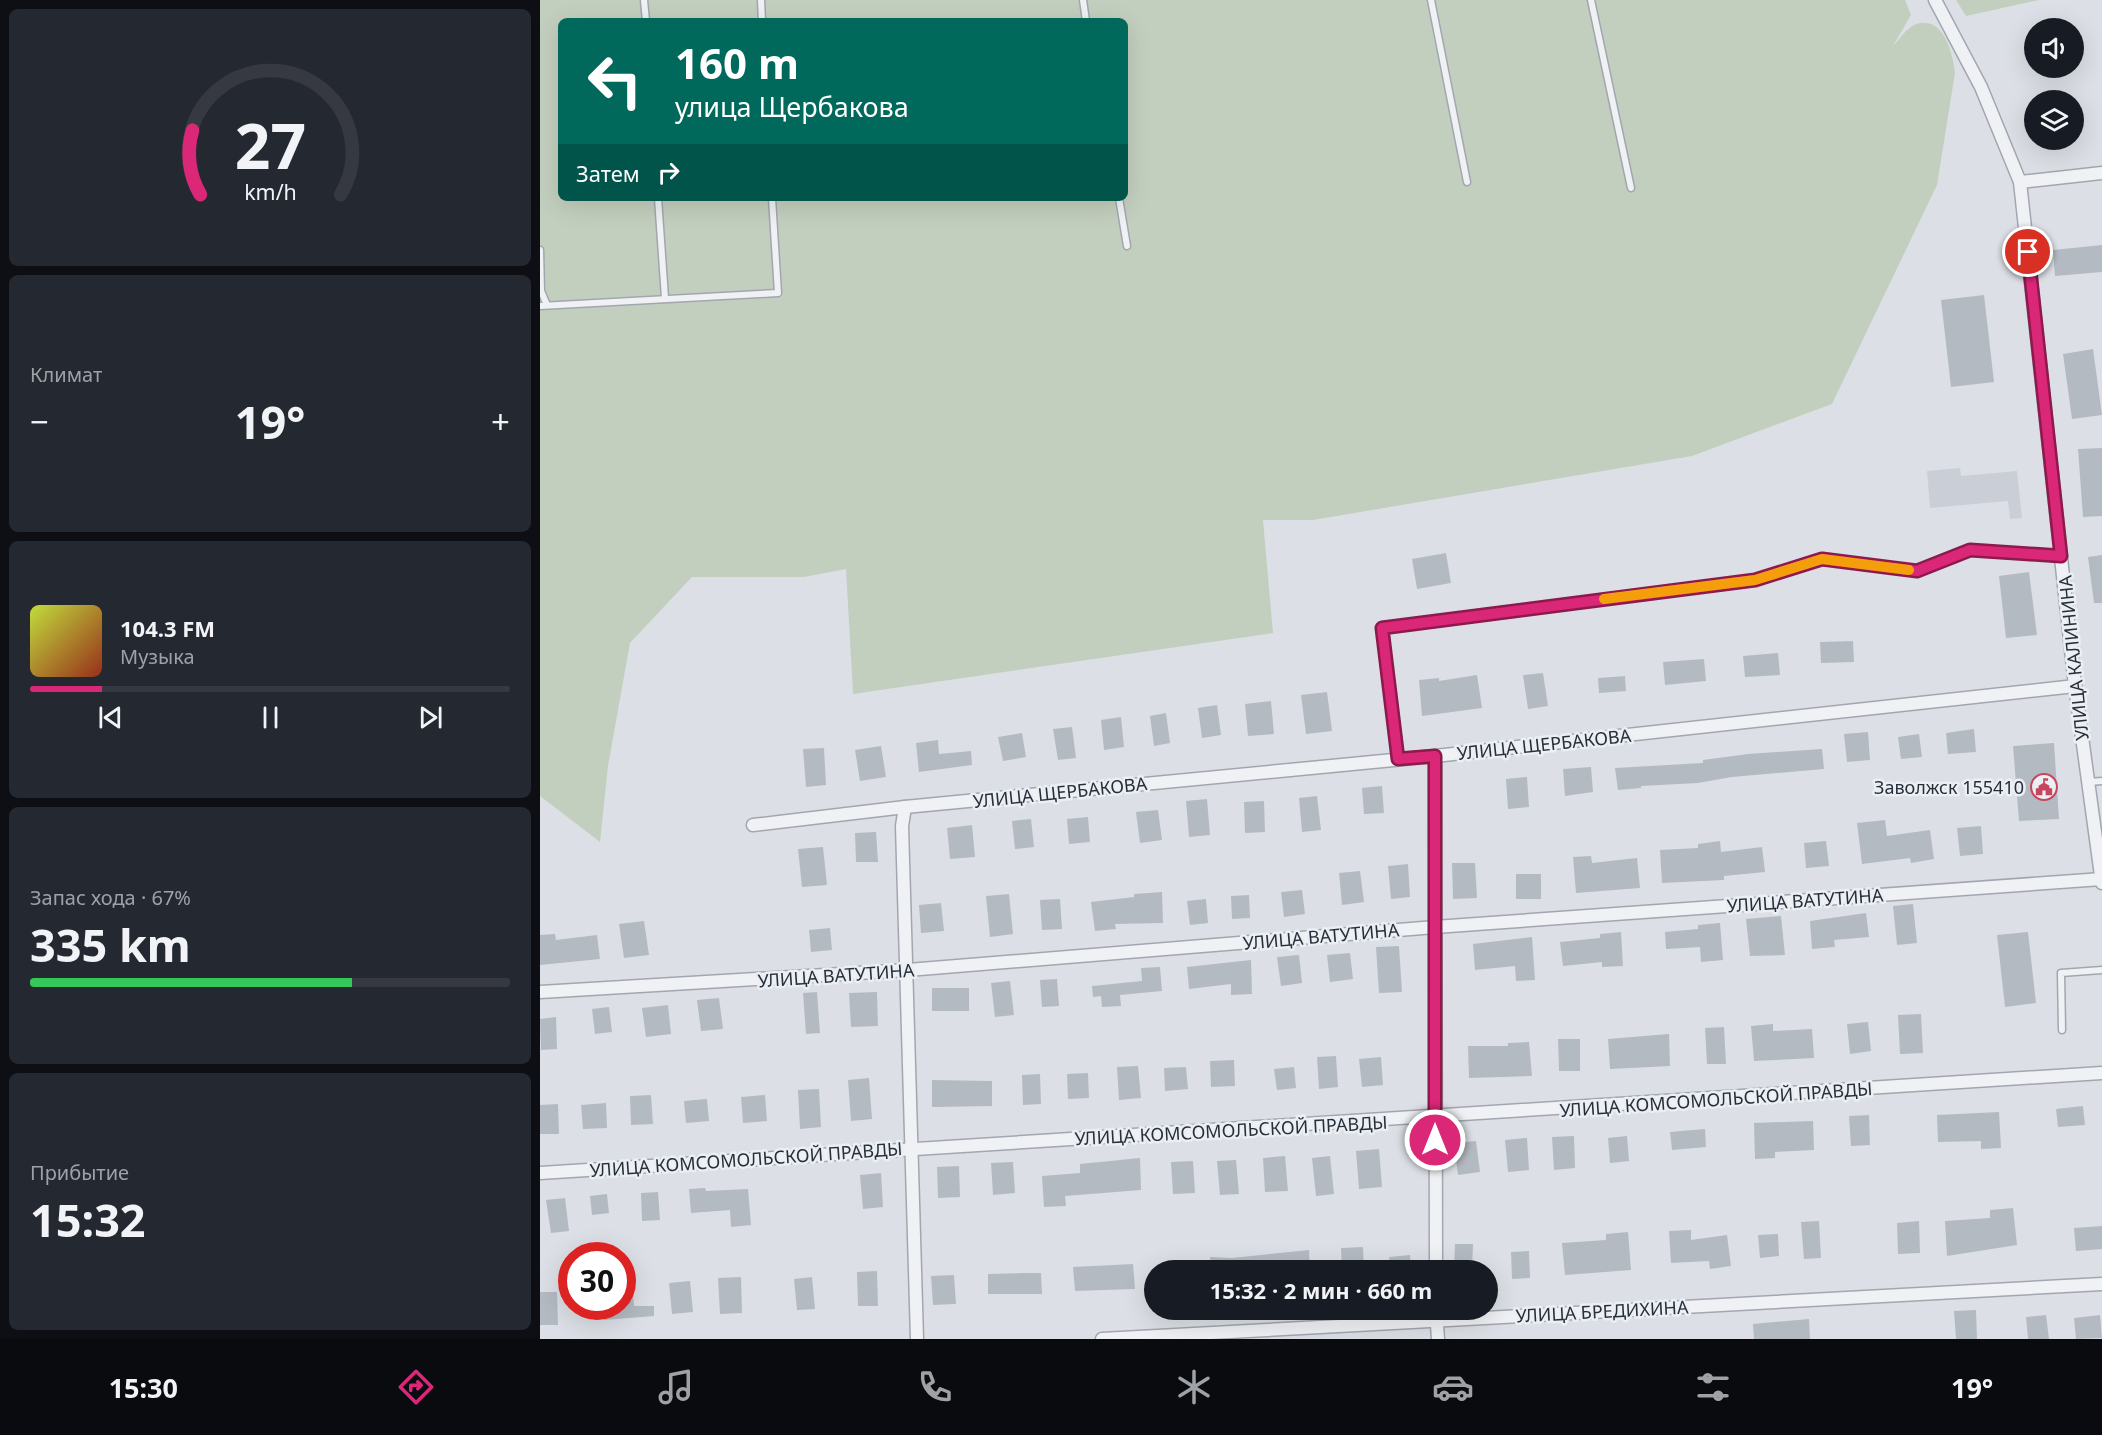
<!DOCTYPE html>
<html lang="ru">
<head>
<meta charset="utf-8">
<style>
	:root { --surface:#171b24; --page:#242831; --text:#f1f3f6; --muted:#9ea1a6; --line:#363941; --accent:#db2777 }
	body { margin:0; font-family:"Noto Sans",sans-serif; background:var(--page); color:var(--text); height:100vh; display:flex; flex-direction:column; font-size:22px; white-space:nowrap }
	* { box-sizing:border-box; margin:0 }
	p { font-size:20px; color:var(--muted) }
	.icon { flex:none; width:33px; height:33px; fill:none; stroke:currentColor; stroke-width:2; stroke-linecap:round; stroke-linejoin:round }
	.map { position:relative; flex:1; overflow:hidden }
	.drawer { display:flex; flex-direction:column; gap:9px; padding:9px; background:#0d0f14; width:540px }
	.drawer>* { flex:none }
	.hud { position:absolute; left:18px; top:18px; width:570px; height:183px; border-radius:9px; box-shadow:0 6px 24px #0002; background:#00695c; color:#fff; overflow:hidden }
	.buttons { position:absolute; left:1484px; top:18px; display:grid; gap:12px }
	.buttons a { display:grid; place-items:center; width:60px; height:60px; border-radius:50%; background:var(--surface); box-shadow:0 6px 24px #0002; font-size:30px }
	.speed { position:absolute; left:18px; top:1242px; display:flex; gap:12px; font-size:30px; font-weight:700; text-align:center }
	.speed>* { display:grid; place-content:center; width:78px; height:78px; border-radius:50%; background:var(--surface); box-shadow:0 6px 24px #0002; line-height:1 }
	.speed .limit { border:9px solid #d22; background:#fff; color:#111 }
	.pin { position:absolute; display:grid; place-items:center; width:51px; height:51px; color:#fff; margin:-26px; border:3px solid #fff; border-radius:50%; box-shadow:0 2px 6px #0007 }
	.me { position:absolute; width:66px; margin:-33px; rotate:0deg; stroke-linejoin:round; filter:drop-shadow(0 0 4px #0008) }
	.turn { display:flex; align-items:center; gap:21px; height:126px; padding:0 18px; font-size:27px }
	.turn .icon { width:78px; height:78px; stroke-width:2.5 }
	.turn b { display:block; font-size:42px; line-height:51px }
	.then { display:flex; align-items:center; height:57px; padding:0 18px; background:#0003; gap:12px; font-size:22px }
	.big { font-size:45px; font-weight:700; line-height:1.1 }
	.drawer .widget { flex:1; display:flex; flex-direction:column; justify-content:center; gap:9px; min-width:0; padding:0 21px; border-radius:9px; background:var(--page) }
	.drawer .dial { align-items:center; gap:0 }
	.dial svg { height:156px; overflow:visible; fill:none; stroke:var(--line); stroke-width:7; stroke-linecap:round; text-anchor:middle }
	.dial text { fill:var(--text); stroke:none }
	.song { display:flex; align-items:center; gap:18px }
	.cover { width:72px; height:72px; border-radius:9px; background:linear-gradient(135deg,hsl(70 70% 55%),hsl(10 70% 35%)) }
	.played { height:6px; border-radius:3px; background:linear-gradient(90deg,var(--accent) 15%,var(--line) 15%) }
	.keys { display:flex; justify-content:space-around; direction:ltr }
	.heat { display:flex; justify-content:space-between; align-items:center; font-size:33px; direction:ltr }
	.charge { height:9px; border-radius:4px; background:linear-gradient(90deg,#34c759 67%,var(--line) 0) }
	.trip { position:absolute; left:604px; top:1260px; width:354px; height:60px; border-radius:30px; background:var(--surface); box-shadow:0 6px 24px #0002; font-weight:700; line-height:60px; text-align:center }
	.tabs { display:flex; height:96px; justify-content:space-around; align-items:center; background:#090b0e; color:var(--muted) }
	.tabs .icon { width:42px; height:42px }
	.tabs .on { color:var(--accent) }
	.tabs b { font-size:27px; color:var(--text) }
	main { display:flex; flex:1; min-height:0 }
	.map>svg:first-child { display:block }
	.built { fill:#cacfd7 }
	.green { fill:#c3cfbe; fill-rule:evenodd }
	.building { fill:#b4bac2 }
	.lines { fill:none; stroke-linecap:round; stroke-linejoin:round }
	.service-casing { stroke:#a2a7af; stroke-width:9 }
	.minor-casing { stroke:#a2a7af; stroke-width:15 }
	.service { stroke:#eff1f4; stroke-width:6 }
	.minor { stroke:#eff1f4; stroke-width:12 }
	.route-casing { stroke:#8e194d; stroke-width:15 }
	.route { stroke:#db2777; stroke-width:10 }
	.slow { stroke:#f59e0b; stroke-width:10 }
	.labels { text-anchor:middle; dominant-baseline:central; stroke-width:5; stroke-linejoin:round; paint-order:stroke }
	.street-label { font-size:18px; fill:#272f3b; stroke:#ebeff4 }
	.poi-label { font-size:18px; fill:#272f3b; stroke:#ebeff4; text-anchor:end }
</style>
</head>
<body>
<main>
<section class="drawer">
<div class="widget dial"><svg viewBox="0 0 100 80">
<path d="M14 69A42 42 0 1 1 86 69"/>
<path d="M14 69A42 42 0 0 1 10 36" stroke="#db2777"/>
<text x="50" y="56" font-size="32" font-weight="700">27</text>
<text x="50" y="72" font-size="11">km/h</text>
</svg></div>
<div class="widget"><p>Климат</p>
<div class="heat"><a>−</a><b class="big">19°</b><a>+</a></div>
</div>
<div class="widget">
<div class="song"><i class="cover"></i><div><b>104.3 FM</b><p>Музыка</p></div></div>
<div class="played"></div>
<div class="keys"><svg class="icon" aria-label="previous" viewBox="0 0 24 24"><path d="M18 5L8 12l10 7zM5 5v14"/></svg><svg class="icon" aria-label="pause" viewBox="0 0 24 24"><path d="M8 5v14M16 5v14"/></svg><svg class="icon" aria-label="next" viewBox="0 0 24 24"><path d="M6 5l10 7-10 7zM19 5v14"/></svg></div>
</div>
<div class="widget"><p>Запас хода · 67%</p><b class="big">335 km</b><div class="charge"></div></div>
<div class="widget"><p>Прибытие</p><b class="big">15:32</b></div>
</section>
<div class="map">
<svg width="1562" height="1339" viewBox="0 0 1562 1339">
	<rect width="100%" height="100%" fill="#dce0e6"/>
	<path class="built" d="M1420,468L1421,476L1477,471L1482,518L1470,519L1468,501L1390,508L1387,471Z"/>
	<g class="green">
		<path d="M0,0H1365L1371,15L1353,46C1360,39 1366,28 1376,24C1404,15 1413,54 1415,73L1397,185L1292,404L1152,456L773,520H723L733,633L313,694L306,569L264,577H152L90,643L68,766L60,842L0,796ZM21,21H585V198H21Z"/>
		<path d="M1416,0H1499L1426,16Z"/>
	</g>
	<g class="building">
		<path d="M1562,245V272L1515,276L1513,250Z"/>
		<path d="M1444,295L1454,382L1411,387L1401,300Z"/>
		<path d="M1553,349L1562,415L1532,419L1523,354Z"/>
		<path d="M1562,448V516L1543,517L1538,449Z"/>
		<path d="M906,553L911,583L877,589L872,559Z"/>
		<path d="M1562,555V603H1554L1548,557Z"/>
		<path d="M1489,572L1497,635L1466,638L1459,576Z"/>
		<path d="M1313,641L1314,662L1281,663L1280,642Z"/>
		<path d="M1238,653L1240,675L1205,677L1203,656Z"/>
		<path d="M1164,659L1166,681L1125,685L1123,662Z"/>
		<path d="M1003,673L1008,706L988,709L983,675Z"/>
		<path d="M937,675L942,708L882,716L879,680L899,678V681Z"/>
		<path d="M1085,676L1086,691L1059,693L1058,678Z"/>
		<path d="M787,692L792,731L766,734L761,695Z"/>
		<path d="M731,701L734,734L708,736L705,704Z"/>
		<path d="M677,705L681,735L662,738L658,708Z"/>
		<path d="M626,713L630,743L614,746L610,716Z"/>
		<path d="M581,717L584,747L564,750L561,720Z"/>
		<path d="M532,727L536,758L518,760L513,729Z"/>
		<path d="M1434,729L1436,752L1408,754L1406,733Z"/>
		<path d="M1328,732L1330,760L1307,762L1304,734Z"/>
		<path d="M482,733L486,757L463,761L458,737Z"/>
		<path d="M1379,734L1382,757L1361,759L1358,737Z"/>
		<path d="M398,740L399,754L431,751L432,765L379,772L376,743Z"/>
		<path d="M1514,743L1519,819L1479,821L1473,746Z"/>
		<path d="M341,746L346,777L320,781L315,750Z"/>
		<path d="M284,748L286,785L266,787L263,749Z"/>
		<path d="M1282,749L1284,769L1192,777L1158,783L1101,786V788L1078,790L1075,768L1163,763V760L1208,754Z"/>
		<path d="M1051,767L1053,792L1025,796L1023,769Z"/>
		<path d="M987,777L989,807L968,809L966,779Z"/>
		<path d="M842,786L844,813L824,814L822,788Z"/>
		<path d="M777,796L781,830L762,832L759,798Z"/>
		<path d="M667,799L670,835L649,837L646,801Z"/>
		<path d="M724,801L725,832L705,833L704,802Z"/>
		<path d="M618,810L622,840L600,843L596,812Z"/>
		<path d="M548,817L550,842L529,844L527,819Z"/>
		<path d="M491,819L494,847L475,849L472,821Z"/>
		<path d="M1345,820L1347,836L1390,830L1394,859L1371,863L1370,858L1322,864L1317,823Z"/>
		<path d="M432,825L435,857L410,859L407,828Z"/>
		<path d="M1441,826L1443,854L1420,856L1417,828Z"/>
		<path d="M336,832L338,862H316L315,833Z"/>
		<path d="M1180,841L1181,852L1222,847L1225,872L1184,876V880L1122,883L1120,850L1158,848V844Z"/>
		<path d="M1286,841L1289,866L1266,868L1264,843Z"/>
		<path d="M283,847L287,885L262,887L258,849Z"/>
		<path d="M1051,856L1052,863L1097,858L1100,888L1036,893L1033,857Z"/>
		<path d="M912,863H935L937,898L913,899Z"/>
		<path d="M868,864L870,897L851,899L848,866Z"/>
		<path d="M820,871L824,902L802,905L799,873Z"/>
		<rect x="976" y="874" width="25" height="25"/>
		<path d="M762,890L765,914L744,917L741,892Z"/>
		<path d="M622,892L623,923L575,924L576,929L555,931L551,902L594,897V894Z"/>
		<path d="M469,894L473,934L450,937L446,896Z"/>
		<path d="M709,895L710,918L692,919L691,896Z"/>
		<path d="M520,899L522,929L502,930L500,900Z"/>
		<path d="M666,899L668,923L650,925L647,901Z"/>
		<path d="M401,903L404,931L381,933L379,905Z"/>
		<path d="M1373,904L1377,943L1357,945L1353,906Z"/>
		<path d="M1326,913L1329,937L1294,940L1295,947L1272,949L1270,921Z"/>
		<path d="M1241,916L1245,955L1210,956L1206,919Z"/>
		<path d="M104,921L109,955L84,958L79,924Z"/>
		<path d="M1180,923L1183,960L1161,962L1160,947L1126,949L1125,932L1158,929V925Z"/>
		<path d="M290,928L292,950L271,952L269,930Z"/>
		<path d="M1081,932L1083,966L1062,967V962L1023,966L1020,942L1060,938V934Z"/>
		<path d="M1488,932L1496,1003L1465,1007L1457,935Z"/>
		<path d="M15,934L16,940L57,935L60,959L0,965V935Z"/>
		<path d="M992,937L995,980L976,981L975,966L935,970L933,944Z"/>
		<path d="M859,946L862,992L839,993L836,947Z"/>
		<path d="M810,953L813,979L790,982L787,955Z"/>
		<path d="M759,955L762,983L741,986L737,957Z"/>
		<path d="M711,960L712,994L691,995V984L649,989L647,967Z"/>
		<path d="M620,967L622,991L580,995L581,1006L562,1007L561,996L553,997L552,986L602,981L601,968Z"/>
		<path d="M517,979L519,1006L502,1007L500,980Z"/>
		<path d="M470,981L474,1015L455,1017L451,983Z"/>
		<rect x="392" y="988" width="37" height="23"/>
		<path d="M277,992L280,1033L266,1034L263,993Z"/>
		<path d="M337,992L338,1026L311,1027L309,993Z"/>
		<path d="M179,998L183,1029L161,1031L157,1000Z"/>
		<path d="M128,1005L131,1034L106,1037L102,1008Z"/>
		<path d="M69,1007L72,1032L55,1034L52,1009Z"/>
		<path d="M1381,1014L1383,1053L1360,1054L1358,1015Z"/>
		<path d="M16,1017L17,1049L1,1050L0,1019Z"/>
		<path d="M1328,1022L1331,1051L1310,1054L1307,1024Z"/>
		<path d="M1233,1024V1031L1272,1029L1274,1058L1214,1061L1211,1026Z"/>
		<path d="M1184,1027L1186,1064H1167L1165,1028Z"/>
		<path d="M1129,1034L1130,1066L1070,1069L1068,1039Z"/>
		<path d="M1018,1039H1040V1071H1019Z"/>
		<path d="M989,1042L992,1076L929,1078L928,1046H968V1043Z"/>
		<path d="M796,1056L798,1087L779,1089L777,1057Z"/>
		<path d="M841,1057L843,1085L822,1087L819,1059Z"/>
		<path d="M694,1060L695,1086L671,1087L670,1061Z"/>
		<path d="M598,1066L601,1098L579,1100L577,1067Z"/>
		<path d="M646,1067L648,1089L625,1091L624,1068Z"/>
		<path d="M754,1067L756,1088L737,1090L734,1069Z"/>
		<path d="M548,1073L549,1098L528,1099L527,1074Z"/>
		<path d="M500,1074L501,1104L483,1105L482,1075Z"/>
		<path d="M329,1078L332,1119L311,1121L308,1080Z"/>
		<path d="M392,1080L452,1081V1106L392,1107Z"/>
		<path d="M279,1089L281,1127L260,1129L258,1090Z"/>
		<path d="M111,1095L113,1124L91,1125L90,1096Z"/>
		<path d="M225,1095L227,1121L203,1123L201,1097Z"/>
		<path d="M167,1099L169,1121L146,1123L144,1101Z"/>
		<path d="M66,1103L67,1128L43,1129L41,1105Z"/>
		<path d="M18,1104L19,1134H0V1105Z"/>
		<path d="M1543,1106L1545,1125L1518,1127L1516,1109Z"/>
		<path d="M1459,1112L1461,1148L1441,1149V1141L1398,1142L1397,1115Z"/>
		<path d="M1329,1115L1330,1145L1311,1146L1309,1116Z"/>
		<path d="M1273,1121L1274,1150L1235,1152V1158L1215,1159L1214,1123Z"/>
		<path d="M1165,1129L1166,1147L1132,1150L1130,1132Z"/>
		<path d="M1034,1136L1035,1168L1014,1170L1012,1137Z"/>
		<path d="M1087,1136L1089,1161L1070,1163L1068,1138Z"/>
		<path d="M987,1138L989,1170L968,1172L965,1140Z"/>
		<path d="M936,1141L940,1172L918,1175L914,1143Z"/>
		<path d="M839,1149L842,1187L819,1189L816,1151Z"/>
		<path d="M745,1156L748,1191L725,1192L723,1158Z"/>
		<path d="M790,1156L794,1194L776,1196L772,1158Z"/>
		<path d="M600,1158L601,1190L525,1196L526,1206L504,1207L502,1176L540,1173V1164Z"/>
		<path d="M696,1160L699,1194L680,1195L677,1161Z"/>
		<path d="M653,1161L655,1193L633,1194L631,1162Z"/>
		<path d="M473,1162L475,1193L453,1195L451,1163Z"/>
		<path d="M419,1166L420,1197L398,1198L397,1167Z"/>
		<path d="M341,1173L343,1207L323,1209L320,1175Z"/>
		<path d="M165,1188L166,1191L208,1189L211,1225L191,1227L190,1210L151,1213L149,1189Z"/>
		<path d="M118,1192L120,1220L102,1221L101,1193Z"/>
		<path d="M67,1194L69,1213L52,1215L50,1196Z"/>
		<path d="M25,1198L29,1231L11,1233L6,1200Z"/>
		<path d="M1473,1208L1477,1245L1407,1256L1405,1221L1450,1218V1210Z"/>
		<path d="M1279,1221L1281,1258L1264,1259L1261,1222Z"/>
		<path d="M1379,1221L1380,1253L1358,1254L1357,1223Z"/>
		<path d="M1562,1226V1249L1536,1251L1534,1228Z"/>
		<path d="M1151,1230V1240L1187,1235L1191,1266L1170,1269L1169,1261L1131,1263L1129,1231Z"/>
		<path d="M1088,1232L1091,1270L1025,1275L1022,1243L1066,1240V1234Z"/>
		<path d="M1238,1234L1239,1256L1220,1258L1218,1235Z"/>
		<path d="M915,1244H933L932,1270H914Z"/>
		<path d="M823,1247L824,1270H802L801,1248Z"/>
		<path d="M769,1250L770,1270H671L670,1257L692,1258Z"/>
		<path d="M989,1251L990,1278L972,1279L971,1252Z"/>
		<path d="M870,1255L871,1270H850L849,1257Z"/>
		<path d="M593,1264L595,1289L535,1291L533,1267Z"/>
		<path d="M337,1271L338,1306H318L317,1272Z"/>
		<path d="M485,1273H501L502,1294H448V1274Z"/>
		<path d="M414,1275L416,1304L393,1305L391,1276Z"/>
		<path d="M201,1277L202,1313L180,1314L178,1278Z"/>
		<path d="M272,1277L275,1309L257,1310L254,1279Z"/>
		<path d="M150,1281L153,1312L132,1314L129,1283Z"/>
		<path d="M82,1282H92L94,1306H114V1316L64,1320L63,1306H82Z"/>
		<path d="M0,1292H17L18,1325H0Z"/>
		<path d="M1436,1310L1437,1339H1416L1414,1311Z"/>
		<path d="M1506,1315L1509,1339H1488L1486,1317Z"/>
		<path d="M1560,1315L1562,1338L1536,1339L1534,1318Z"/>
		<path d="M1269,1319L1270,1339H1214L1213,1324Z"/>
	</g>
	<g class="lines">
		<defs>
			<g id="service">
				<path d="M104,0L106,21"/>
				<path d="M221,0L222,21"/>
				<path d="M543,0L546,21"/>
				<path d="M891,0L927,182"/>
				<path d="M1051,0L1091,188"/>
				<path d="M118,198L125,298"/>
				<path d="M579,198L587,246"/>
				<path d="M0,250L1,291L7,305"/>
				<path d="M0,306L238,293L232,198"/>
				<path d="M858,759L842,629L1215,580L1282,559L1377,571L1430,550L1521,556"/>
				<path d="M1548,782L1562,781"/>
				<path d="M1522,1030L1521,973L1562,970"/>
			</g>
			<g id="minor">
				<path d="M1395,0L1441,87L1480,182L1535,686L1562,883"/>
				<path d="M1480,182L1562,173"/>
				<path d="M895,756L896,1270"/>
				<path d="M365,807L362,826L377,1339"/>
				<path d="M213,825L365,807L895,756L1535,686"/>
				<path d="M0,992L368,970L895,927L1562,879"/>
				<path d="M0,1173L1562,1073"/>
				<path d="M896,1310L898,1339"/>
				<path d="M562,1339L1562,1284"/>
			</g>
		</defs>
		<use href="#service" class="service-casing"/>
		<use href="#minor" class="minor-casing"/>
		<use href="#service" class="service"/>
		<use href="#minor" class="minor"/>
	</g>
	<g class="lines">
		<defs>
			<path id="route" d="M895,1140V756L858,759L842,628L1215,580L1282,559L1377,571L1430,550L1521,556L1488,252"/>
		</defs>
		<use href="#route" class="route-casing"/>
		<use href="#route" class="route"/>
		<path class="slow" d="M1064,599L1215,580L1282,559L1369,570"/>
	</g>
	<defs>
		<symbol id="civic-ring" viewBox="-11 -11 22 22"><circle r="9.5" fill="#ebeff4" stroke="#c7455d" stroke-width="1.5"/><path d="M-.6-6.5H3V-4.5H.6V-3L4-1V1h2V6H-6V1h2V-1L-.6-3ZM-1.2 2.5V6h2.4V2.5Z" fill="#c7455d"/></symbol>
	</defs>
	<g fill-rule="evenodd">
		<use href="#civic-ring" x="1489" y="772" width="30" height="30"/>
	</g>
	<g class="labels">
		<g class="street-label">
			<text transform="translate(1533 658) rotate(-96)">УЛИЦА КАЛИНИНА</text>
			<text transform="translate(1004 744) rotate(-6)">УЛИЦА ЩЕРБАКОВА</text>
			<text transform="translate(520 792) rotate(-6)">УЛИЦА ЩЕРБАКОВА</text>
			<text transform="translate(1265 900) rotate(-4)">УЛИЦА ВАТУТИНА</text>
			<text transform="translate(781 936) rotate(-5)">УЛИЦА ВАТУТИНА</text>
			<text transform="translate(296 975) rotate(-4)">УЛИЦА ВАТУТИНА</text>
			<text transform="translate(1176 1099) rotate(-4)">УЛИЦА КОМСОМОЛЬСКОЙ ПРАВДЫ</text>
			<text transform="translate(691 1130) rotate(-3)">УЛИЦА КОМСОМОЛЬСКОЙ ПРАВДЫ</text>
			<text transform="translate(206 1159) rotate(-4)">УЛИЦА КОМСОМОЛЬСКОЙ ПРАВДЫ</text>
			<text transform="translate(1062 1311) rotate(-3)">УЛИЦА БРЕДИХИНА</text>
		</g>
		<g class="poi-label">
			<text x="1484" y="787">Заволжск 155410</text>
		</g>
	</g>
</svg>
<div class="buttons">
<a><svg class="icon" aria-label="sound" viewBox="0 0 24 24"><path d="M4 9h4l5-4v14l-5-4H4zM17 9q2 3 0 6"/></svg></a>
<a><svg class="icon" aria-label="layers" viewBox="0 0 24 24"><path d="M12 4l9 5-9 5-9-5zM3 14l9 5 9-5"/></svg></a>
</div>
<div class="speed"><div class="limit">30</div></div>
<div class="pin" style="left:1488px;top:252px;background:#d93025"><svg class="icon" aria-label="arrive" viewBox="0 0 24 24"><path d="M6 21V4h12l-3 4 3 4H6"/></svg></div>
<svg class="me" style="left:895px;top:1140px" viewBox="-20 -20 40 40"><circle r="17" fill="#db2777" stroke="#fff" stroke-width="3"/><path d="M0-11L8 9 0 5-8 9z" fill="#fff"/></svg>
<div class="trip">15:32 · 2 мин · 660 m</div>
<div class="hud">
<div class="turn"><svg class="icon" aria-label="left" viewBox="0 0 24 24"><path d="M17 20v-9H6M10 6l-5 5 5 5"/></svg><div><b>160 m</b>улица Щербакова</div></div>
<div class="then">Затем<svg class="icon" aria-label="right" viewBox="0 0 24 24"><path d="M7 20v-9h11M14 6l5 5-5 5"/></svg></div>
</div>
</div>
</main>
<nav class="tabs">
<b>15:30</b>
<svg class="icon on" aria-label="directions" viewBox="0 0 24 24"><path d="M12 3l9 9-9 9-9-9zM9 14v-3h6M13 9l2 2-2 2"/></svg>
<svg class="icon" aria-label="music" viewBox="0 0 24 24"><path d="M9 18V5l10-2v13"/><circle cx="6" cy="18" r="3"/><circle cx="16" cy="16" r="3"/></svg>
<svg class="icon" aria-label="phone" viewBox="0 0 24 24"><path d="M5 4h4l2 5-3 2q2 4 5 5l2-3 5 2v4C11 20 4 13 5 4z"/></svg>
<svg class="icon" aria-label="climate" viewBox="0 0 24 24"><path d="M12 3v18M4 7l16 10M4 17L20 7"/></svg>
<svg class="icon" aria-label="car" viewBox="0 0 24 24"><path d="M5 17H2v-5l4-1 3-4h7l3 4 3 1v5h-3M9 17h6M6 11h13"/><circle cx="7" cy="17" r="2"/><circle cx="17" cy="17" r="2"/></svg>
<svg class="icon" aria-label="filters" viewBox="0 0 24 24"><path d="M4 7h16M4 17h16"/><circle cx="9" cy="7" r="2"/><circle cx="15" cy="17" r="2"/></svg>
<b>19°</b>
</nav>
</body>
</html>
